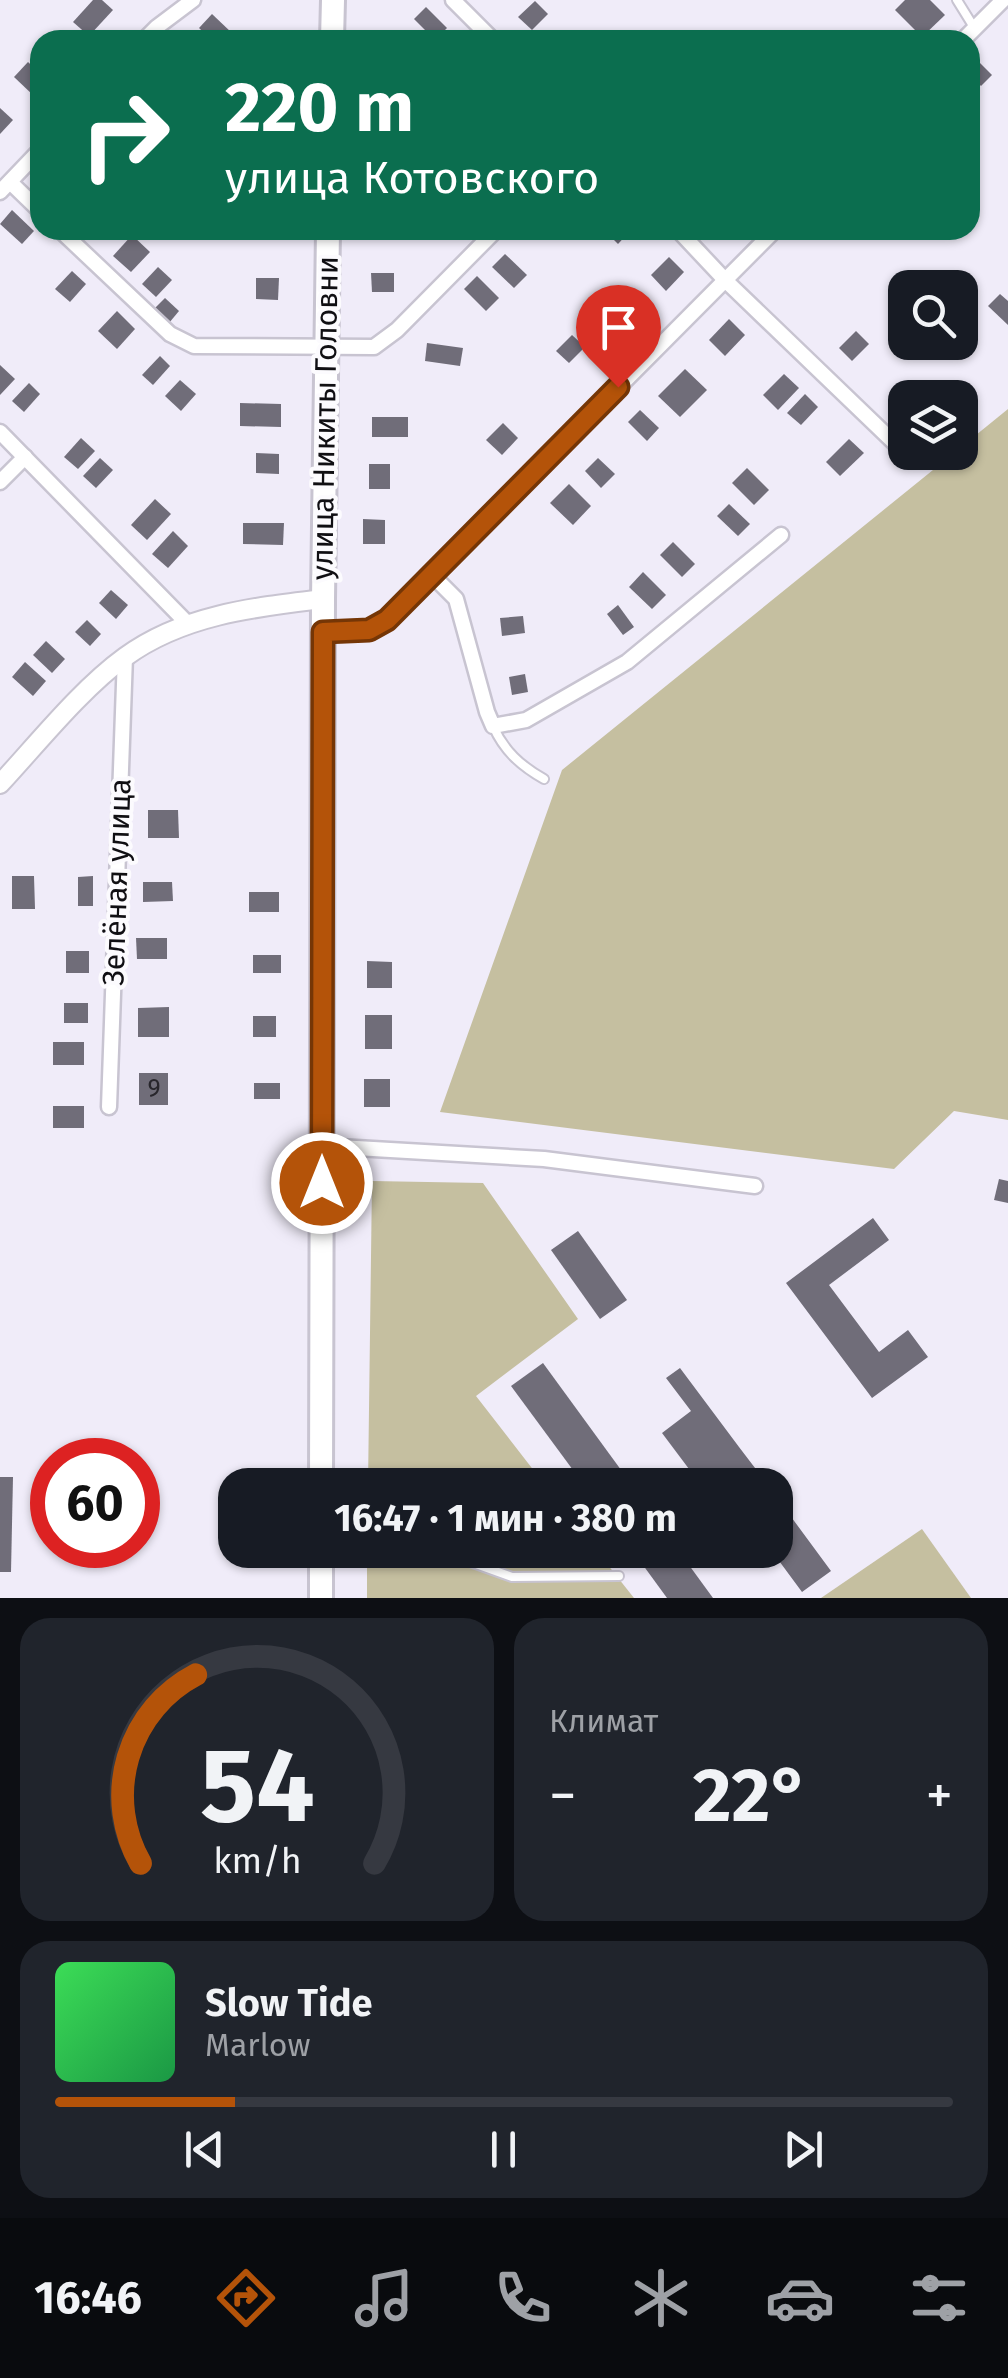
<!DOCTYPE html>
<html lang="ru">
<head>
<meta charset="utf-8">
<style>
	:root { --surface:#171b24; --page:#20242c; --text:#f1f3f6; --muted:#9ea1a6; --line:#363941; --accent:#b45309 }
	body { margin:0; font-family:"Fira Sans",sans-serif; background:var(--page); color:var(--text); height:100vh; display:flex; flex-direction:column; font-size:38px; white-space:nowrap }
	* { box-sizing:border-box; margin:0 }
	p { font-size:32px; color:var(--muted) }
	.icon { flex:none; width:55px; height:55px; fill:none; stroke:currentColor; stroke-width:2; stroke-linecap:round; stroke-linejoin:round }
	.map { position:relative; height:1598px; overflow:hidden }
	.drawer { display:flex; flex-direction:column; gap:20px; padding:20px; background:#0d0f14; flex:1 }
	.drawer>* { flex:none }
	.hud { position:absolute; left:30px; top:30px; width:950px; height:210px; border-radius:30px; box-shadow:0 2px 8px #0004; background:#0b6e4f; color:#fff; overflow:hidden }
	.controls { position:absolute; left:888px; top:270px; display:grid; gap:20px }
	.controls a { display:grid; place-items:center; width:90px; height:90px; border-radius:20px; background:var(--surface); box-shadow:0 2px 8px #0004; font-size:50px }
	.speed { position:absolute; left:30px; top:1438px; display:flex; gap:20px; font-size:50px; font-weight:700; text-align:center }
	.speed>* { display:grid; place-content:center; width:130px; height:130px; border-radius:50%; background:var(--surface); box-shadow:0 2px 8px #0004; line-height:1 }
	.speed .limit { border:15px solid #d22; background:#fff; color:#111 }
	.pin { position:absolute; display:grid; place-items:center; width:85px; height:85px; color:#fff; margin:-102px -42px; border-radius:50% 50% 50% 0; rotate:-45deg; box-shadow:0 0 10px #0007 }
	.pin .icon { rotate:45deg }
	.me { position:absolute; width:110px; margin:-55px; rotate:0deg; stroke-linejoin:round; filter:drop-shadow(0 0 8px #0008) }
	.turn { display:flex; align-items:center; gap:35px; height:210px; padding:0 30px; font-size:45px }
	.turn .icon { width:130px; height:130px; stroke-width:2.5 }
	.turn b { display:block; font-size:70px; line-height:85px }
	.big { font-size:75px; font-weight:700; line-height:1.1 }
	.drawer .tile { flex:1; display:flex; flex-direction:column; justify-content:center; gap:15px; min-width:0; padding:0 35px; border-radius:30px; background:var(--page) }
	.drawer .dial { align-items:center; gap:0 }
	.dial svg { height:260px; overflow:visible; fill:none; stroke:var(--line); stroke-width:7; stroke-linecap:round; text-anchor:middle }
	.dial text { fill:var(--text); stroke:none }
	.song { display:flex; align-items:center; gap:30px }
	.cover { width:120px; height:120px; border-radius:15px; background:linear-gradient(135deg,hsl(130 70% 55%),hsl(140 70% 35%)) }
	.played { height:10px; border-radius:5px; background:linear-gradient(90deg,var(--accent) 20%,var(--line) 20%) }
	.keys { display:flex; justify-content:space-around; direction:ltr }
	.heat { display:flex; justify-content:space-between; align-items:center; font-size:55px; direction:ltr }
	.drawer .tiles { flex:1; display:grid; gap:20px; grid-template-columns:1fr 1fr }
	.tile:last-child { grid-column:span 2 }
	.trip { position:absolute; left:218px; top:1468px; width:575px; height:100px; border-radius:30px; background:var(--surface); box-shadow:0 2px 8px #0004; font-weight:700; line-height:100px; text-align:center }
	.tabs { display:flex; height:160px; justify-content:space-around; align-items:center; background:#090b0e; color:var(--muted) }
	.tabs .icon { width:70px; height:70px }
	.tabs .on { color:var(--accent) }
	.tabs b { font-size:45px; color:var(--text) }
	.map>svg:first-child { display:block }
	.green { fill:#c5bfa0 }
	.building { fill:#706d79 }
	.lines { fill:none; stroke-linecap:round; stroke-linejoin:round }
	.service-casing { stroke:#c8c4d1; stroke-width:12 }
	.minor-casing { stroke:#c8c4d1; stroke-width:19 }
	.tertiary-casing { stroke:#c8c4d1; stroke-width:22 }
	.primary-casing { stroke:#c8c4d1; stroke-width:28 }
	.service { stroke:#fff; stroke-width:8 }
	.minor { stroke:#fff; stroke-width:14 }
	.tertiary { stroke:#fff; stroke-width:18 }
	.primary { stroke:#fff; stroke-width:22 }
	.route-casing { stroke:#753606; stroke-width:25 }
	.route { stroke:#b45309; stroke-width:18 }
	.labels { text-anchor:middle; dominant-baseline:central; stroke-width:8; stroke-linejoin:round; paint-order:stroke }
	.number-label { font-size:25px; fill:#28262c }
	.street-label { font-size:30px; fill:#100f13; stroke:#fcfbfe }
</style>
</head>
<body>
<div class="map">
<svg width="1008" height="1598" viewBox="0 0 1008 1598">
	<rect width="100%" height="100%" fill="#f0ecf9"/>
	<g class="green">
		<path d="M1008,409V1120L954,1111L894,1169L440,1112L562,770L954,453L960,452V448Z"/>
		<path d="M372,1181L483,1183L578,1319L476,1396L545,1485H368Z"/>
		<path d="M922,1529L971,1598H821Z"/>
		<path d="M367,1550H596L634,1598H367Z"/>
	</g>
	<g class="building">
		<path d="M93,0H102L113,10L89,36L73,22Z"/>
		<path d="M905,0H930L945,15L922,37L895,10Z"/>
		<path d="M535,1L548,14L532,30L518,17Z"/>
		<path d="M426,7L447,28L435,40L414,19Z"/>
		<path d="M212,14L233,34L227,40H212L199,28Z"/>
		<path d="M975,58L992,75L981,86L970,75V64Z"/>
		<path d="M28,62L40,73V90L34,96L14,77Z"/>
		<path d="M0,108L13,120L0,134Z"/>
		<path d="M12,210L34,231L22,244L0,224Z"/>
		<path d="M604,230H631L618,244Z"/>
		<path d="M132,235L150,252L131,272L113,256Z"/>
		<path d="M505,254L527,275L514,288L492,267Z"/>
		<path d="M669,257L684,272L666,291L651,275Z"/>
		<path d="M158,267L172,280L156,297L142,284Z"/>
		<path d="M72,271L86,284L70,302L55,289Z"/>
		<path d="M371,273H394V292H372Z"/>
		<path d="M477,276L499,298L486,311L464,289Z"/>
		<path d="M256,278H279L278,300L256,299Z"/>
		<path d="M1000,294L1008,301V325L988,306Z"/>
		<path d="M165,298L179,311L169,323L154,309Z"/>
		<path d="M117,311L135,329L117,349L98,331Z"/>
		<path d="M604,317L626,338L611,354L589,333Z"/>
		<path d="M729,319L745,335L725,356L709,340Z"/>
		<path d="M856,331L869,344L852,361L839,348Z"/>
		<path d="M572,335L585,347L569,363L556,351Z"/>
		<path d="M427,343L463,348L460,366L425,361Z"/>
		<path d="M160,356L170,366L153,385L142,375Z"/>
		<path d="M0,365L15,379L0,395Z"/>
		<path d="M685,369L707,390L680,417L658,396Z"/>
		<path d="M784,374L799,388L778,410L763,395Z"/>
		<path d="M180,380L196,394L181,411L165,396Z"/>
		<path d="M29,383L40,394L24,412L12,401Z"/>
		<path d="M919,387L929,398H909Z"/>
		<path d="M805,394L818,407L801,425L787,413Z"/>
		<path d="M240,403L281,404V427L240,426Z"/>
		<path d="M640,410L659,428L647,441L628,422Z"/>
		<rect x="372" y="417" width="36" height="20"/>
		<path d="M503,423L518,438L502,455L486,440Z"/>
		<path d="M81,438L95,451L78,469L64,457Z"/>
		<path d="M849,439L864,453L840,476L826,462Z"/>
		<path d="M256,453L279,454V474L256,473Z"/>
		<path d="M100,458L113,470L96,488L83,476Z"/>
		<path d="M598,458L615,474L601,488L585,471Z"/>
		<rect x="369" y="464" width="21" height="25"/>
		<path d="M747,468L769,490L754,505L732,483Z"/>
		<path d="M569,484L591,506L573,525L550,503Z"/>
		<path d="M155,499L171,514L147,540L131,525Z"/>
		<path d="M729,504L750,524L738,536L717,516Z"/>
		<path d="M363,519L385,520V544H363Z"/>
		<path d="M243,523H284L283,545L243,544Z"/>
		<path d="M173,531L188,546L168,568L152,554Z"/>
		<path d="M673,542L695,564L682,577L660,555Z"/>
		<path d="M643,572L666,595L652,609L629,587Z"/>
		<path d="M111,590L128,605L116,619L99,603Z"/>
		<path d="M618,605L634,627L623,635L607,614Z"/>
		<path d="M523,616L525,633L502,636L500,618Z"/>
		<path d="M87,620L101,634L90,646L75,632Z"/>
		<path d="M46,641L65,659L52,673L33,655Z"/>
		<path d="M25,662L46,681L33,696L12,677Z"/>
		<path d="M525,674L528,692L512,695L509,677Z"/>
		<path d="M148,810H178L179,838H148Z"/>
		<path d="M12,876H34L35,909H12Z"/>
		<path d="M93,876V906H78V877Z"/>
		<path d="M143,882H172L173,901L143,902Z"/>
		<rect x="249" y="892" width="30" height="20"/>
		<path d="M136,938H167V959H137Z"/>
		<rect x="66" y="951" width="23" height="22"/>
		<rect x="253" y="955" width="28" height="18"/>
		<path d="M367,961L392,962V988H367Z"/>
		<rect x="64" y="1003" width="24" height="20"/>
		<path d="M169,1007V1037H138V1008Z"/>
		<rect x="365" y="1015" width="27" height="34"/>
		<rect x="253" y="1016" width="23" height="21"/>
		<rect x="53" y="1042" width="31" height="23"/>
		<rect x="139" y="1073" width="29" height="32"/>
		<rect x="364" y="1079" width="26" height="28"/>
		<rect x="254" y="1083" width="26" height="16"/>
		<rect x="53" y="1106" width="31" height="22"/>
		<path d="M999,1179L1008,1181V1203L994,1200Z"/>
		<path d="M873,1218L889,1240L829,1285L879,1352L908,1330L928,1357L872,1398L786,1283Z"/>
		<path d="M578,1231L627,1300L600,1319L551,1250Z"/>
		<path d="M543,1363L632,1485H584L511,1386Z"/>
		<path d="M680,1368L739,1447L768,1485H701L662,1433L691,1411L666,1378Z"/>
		<path d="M0,1477H13L11,1572H0Z"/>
		<path d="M775,1495L831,1571L802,1592L771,1550H775Z"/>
		<path d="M632,1550H678L713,1598H667Z"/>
	</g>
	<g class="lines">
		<defs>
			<g id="service">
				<path d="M957,0L975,29"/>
				<path d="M493,726C504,751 521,766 544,779"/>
				<path d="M437,1550L512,1577L619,1576"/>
			</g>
			<g id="minor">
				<path d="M453,0L493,40"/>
				<path d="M144,40L157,27L193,0"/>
				<path d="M963,40L1003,0"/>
				<path d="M10,182L40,211"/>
				<path d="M0,192L40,150"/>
				<path d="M60,230L170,334L194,346L374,347L397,330L496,230"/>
				<path d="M678,230L725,280L905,453"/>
				<path d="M0,432L188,624"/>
				<path d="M0,482L25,457"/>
				<path d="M432,575L456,599L487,712L493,726L526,720L627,662L781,535"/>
				<path d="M323,633L369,630L387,620L775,230"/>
				<path d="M109,1107L125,656"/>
				<path d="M322,1146L544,1159L755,1186"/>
			</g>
			<path id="tertiary" d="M0,784C38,743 81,689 125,657C182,615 255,607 323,599"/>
			<g id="primary">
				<path d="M332,40L333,0"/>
				<path d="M321,1485L323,599L328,230"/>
				<path d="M321,1598V1550"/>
			</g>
		</defs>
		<use href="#service" class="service-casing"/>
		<use href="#minor" class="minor-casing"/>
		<use href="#tertiary" class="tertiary-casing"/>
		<use href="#primary" class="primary-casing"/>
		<use href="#service" class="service"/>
		<use href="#minor" class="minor"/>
		<use href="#tertiary" class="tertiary"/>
		<use href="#primary" class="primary"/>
	</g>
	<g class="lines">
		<defs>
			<path id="route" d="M322,1183L323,632L369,630L387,620L618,387"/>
		</defs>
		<use href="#route" class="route-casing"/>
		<use href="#route" class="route"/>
	</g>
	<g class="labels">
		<g class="number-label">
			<text x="154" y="1089">9</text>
		</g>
		<g class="street-label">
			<text transform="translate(325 418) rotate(-89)">улица Никиты Головни</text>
			<text transform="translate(117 882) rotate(-88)">Зелёная улица</text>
		</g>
	</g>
</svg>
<div class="controls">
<a><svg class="icon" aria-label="search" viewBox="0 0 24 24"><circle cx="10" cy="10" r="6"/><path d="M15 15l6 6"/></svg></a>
<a><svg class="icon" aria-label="layers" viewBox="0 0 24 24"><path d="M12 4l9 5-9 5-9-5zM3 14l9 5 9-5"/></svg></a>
</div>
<div class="speed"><div class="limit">60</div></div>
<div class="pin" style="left:618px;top:387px;background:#d93025"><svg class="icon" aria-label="arrive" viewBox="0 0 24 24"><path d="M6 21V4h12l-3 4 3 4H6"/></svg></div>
<svg class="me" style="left:322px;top:1183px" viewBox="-20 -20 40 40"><circle r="17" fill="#b45309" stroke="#fff" stroke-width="3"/><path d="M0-11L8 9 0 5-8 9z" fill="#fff"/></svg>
<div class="trip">16:47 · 1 мин · 380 m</div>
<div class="hud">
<div class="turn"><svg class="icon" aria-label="right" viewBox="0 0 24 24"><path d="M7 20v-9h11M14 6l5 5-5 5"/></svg><div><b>220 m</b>улица Котовского</div></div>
</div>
</div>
<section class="drawer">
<div class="tiles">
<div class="tile dial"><svg viewBox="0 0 100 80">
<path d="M14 69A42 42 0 1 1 86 69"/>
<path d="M14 69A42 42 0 0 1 31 11" stroke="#b45309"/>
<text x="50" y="56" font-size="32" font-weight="700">54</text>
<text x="50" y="72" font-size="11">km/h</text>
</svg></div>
<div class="tile"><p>Климат</p>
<div class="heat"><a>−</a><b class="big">22°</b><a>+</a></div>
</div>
<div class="tile">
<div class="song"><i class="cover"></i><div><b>Slow Tide</b><p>Marlow</p></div></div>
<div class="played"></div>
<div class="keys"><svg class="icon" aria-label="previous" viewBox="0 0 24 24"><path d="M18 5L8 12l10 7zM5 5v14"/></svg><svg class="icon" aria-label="pause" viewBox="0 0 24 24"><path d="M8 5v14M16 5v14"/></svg><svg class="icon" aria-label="next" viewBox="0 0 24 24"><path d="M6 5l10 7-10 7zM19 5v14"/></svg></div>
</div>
</div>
</section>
<nav class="tabs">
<b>16:46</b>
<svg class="icon on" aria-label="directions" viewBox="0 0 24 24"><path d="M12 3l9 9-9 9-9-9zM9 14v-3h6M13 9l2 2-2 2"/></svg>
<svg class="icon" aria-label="music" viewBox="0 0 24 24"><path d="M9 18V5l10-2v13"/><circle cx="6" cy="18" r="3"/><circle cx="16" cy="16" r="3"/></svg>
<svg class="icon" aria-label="phone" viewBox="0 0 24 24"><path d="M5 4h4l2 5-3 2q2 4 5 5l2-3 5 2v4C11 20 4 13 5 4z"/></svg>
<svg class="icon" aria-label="climate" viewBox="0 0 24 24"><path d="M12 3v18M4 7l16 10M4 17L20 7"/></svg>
<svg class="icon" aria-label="car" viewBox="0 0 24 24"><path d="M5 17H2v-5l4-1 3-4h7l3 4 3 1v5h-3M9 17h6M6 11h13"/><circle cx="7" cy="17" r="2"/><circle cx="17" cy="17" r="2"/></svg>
<svg class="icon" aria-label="filters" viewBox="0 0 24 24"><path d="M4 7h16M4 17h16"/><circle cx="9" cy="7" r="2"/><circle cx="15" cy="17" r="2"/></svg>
</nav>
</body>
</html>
